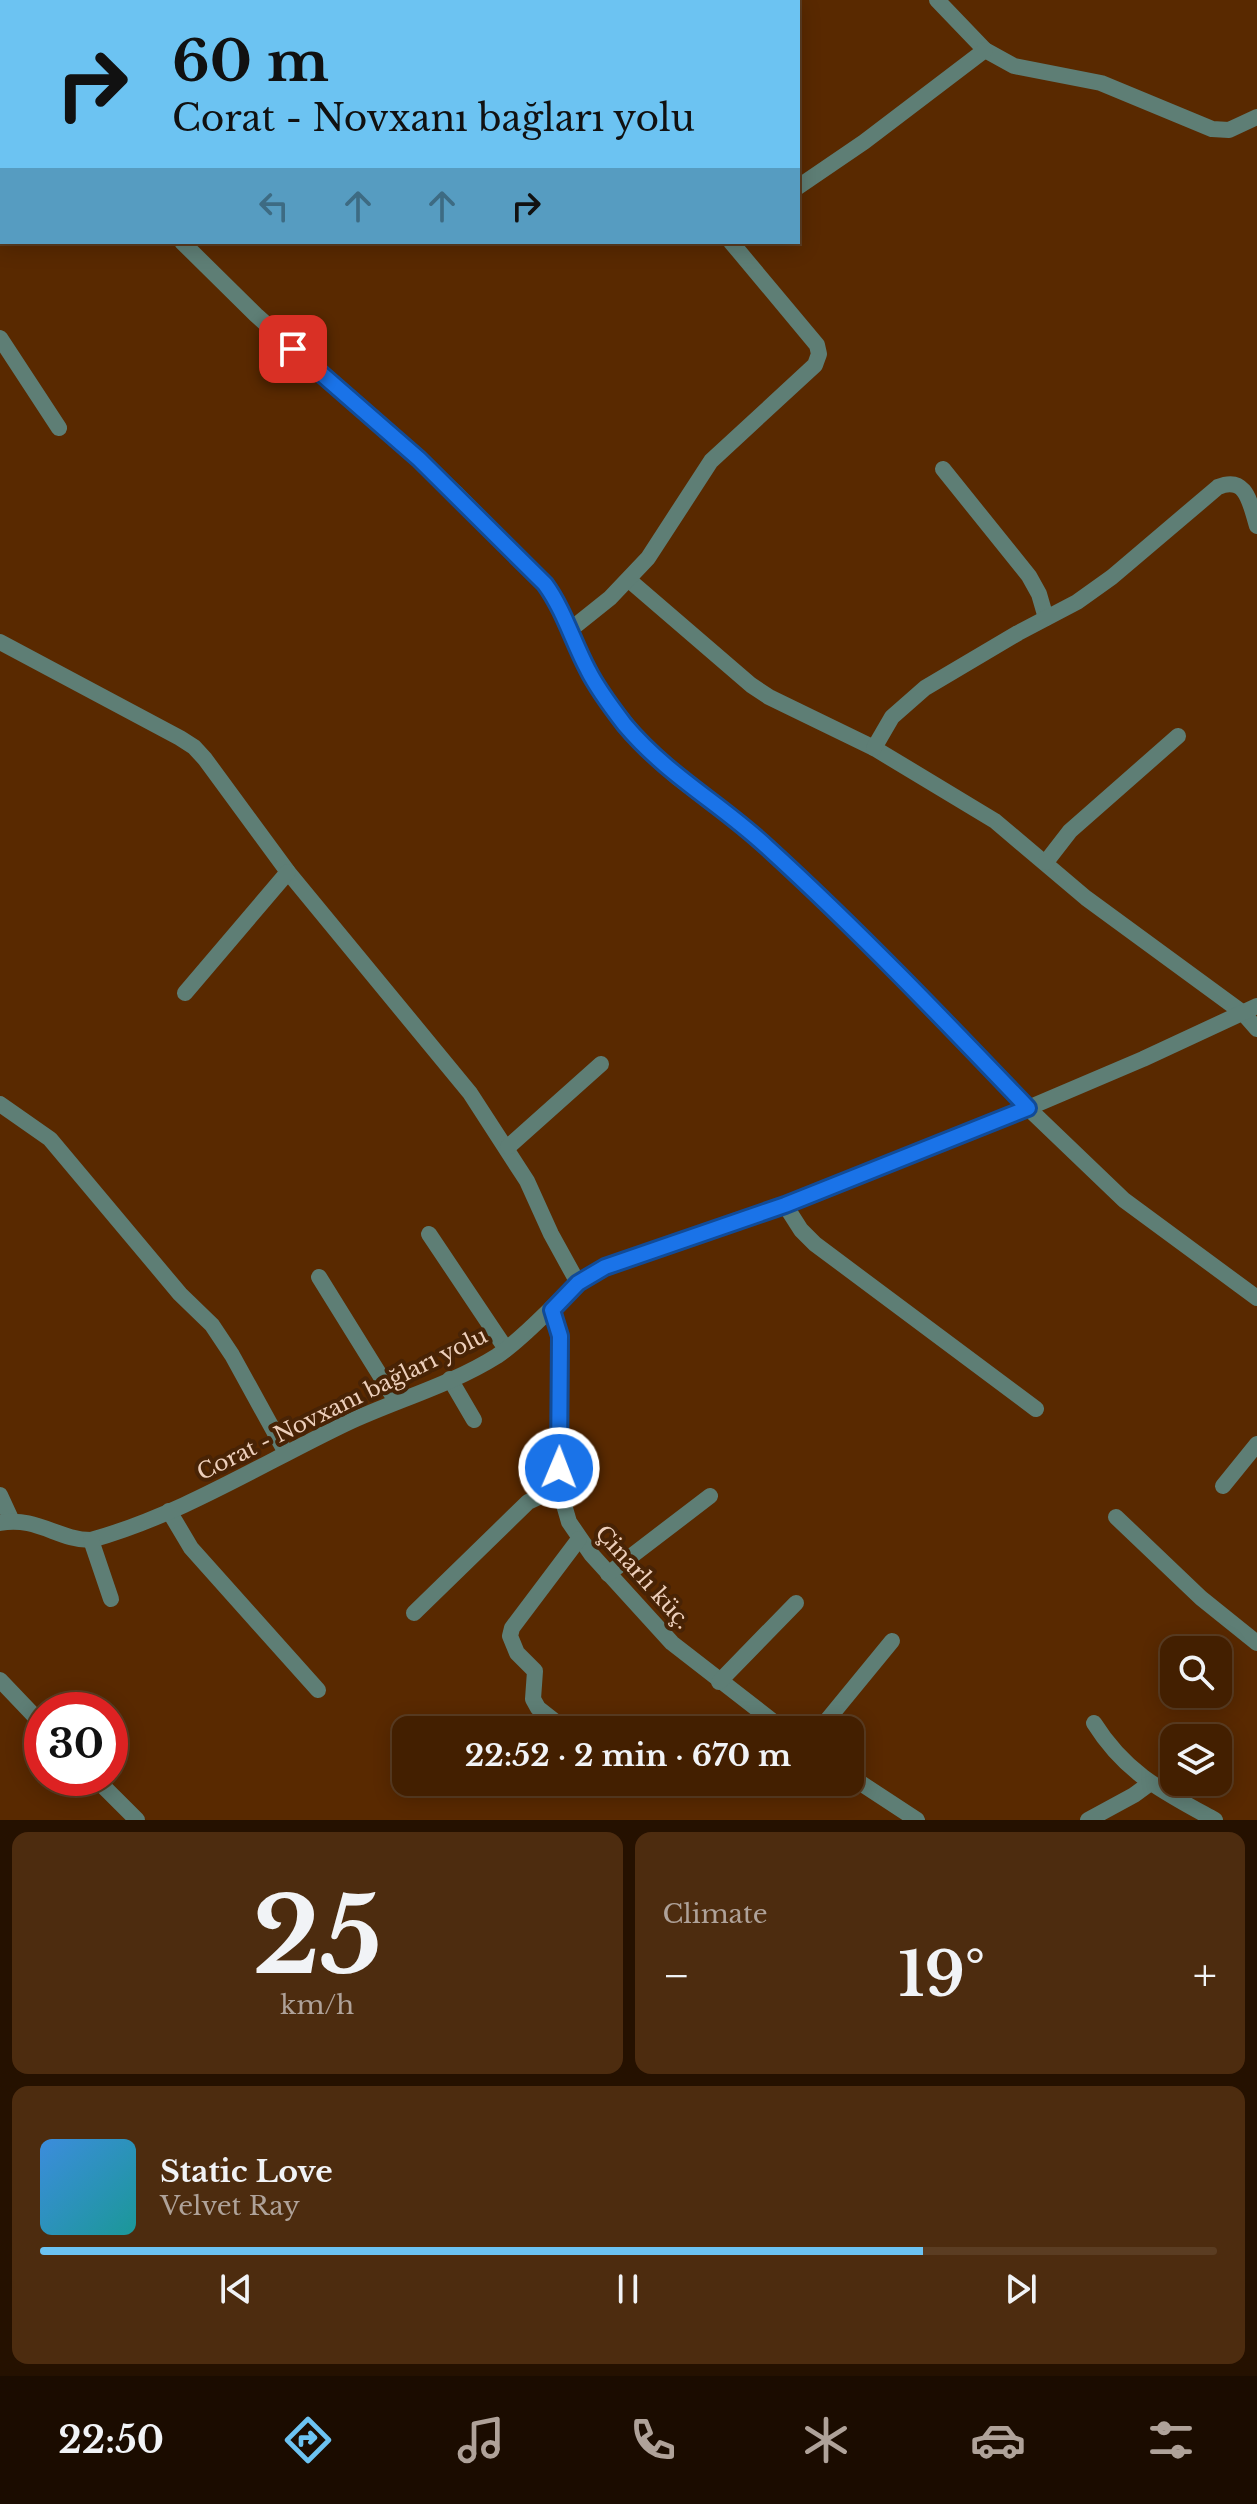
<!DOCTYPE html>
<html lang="en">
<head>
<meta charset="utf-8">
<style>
	:root { --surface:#431f00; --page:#4d2c0f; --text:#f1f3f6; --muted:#afa299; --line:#5b3d22; --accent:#6cc3f2 }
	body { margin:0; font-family:"Libre Baskerville",serif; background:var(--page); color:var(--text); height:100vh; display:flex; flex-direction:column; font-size:30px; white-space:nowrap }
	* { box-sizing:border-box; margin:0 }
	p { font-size:26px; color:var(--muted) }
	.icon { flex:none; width:44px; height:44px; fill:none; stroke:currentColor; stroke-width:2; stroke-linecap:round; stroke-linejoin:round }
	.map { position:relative; height:1820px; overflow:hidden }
	.details { display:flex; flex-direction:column; gap:12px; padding:12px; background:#251100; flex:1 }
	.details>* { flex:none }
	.hud { position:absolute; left:0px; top:0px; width:800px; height:244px; box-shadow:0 4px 20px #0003,0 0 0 2px var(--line); background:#6cc3f2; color:#111; overflow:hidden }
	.tools { position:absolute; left:1160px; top:1636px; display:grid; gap:16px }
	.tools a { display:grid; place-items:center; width:72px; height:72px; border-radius:16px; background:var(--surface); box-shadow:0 4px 20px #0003,0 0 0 2px var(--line); font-size:40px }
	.speed { position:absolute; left:24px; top:1692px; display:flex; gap:16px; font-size:40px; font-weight:700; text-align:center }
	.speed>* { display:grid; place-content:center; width:104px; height:104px; border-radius:50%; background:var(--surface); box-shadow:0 4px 20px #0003,0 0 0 2px var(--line); line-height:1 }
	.speed .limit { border:12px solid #d22; background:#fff; color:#111 }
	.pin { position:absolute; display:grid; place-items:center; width:68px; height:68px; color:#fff; margin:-34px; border-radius:16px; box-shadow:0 4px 12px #0006 }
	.me { position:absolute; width:88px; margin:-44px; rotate:1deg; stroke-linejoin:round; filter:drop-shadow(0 0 6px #0008) }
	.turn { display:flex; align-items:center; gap:28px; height:168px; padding:0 40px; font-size:36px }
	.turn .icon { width:104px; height:104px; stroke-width:2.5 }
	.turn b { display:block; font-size:56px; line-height:68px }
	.lanes { display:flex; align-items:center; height:76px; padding:0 40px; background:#0003; justify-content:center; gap:40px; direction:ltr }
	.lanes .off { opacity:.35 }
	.big { font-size:60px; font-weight:800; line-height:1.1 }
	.details .card { flex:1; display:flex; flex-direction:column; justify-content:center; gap:12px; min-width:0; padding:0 28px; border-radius:16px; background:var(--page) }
	.details .dial { align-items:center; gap:0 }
	.dial b { font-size:104px; line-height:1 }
	.song { display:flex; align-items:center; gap:24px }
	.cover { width:96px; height:96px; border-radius:12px; background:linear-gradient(135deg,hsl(210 70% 55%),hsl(180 70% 35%)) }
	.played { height:8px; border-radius:4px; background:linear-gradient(90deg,var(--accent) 75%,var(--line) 75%) }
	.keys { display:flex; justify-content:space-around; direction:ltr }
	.heat { display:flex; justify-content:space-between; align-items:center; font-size:44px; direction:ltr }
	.details .tiles { flex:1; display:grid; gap:12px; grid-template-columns:1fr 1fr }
	.card:last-child { grid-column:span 2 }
	.trip { position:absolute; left:392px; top:1716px; width:472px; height:80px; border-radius:16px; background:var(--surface); box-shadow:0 4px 20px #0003,0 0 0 2px var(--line); font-weight:800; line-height:80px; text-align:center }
	.menu { display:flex; height:128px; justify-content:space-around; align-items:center; background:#1b0c00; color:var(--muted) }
	.menu .icon { width:56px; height:56px }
	.menu .selected { color:var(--accent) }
	.menu b { font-size:36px; color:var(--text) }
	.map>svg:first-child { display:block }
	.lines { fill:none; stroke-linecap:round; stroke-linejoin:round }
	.canal { stroke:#6442aa; stroke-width:18 }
	.minor { stroke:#5e7e75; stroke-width:16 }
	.rail { stroke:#ad876a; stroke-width:5; stroke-dasharray:10 10; stroke-linecap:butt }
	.route-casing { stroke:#114b97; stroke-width:20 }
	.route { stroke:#1a73e8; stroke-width:14 }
	.labels { text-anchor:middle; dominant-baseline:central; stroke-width:8; stroke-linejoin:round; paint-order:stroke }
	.street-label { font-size:22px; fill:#edcfbb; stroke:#482305 }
</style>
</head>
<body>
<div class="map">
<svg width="1257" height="1820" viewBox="0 0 1257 1820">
	<rect width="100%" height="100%" fill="#592900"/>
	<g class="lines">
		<g class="canal">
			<path d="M53,2L56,0"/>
			<path d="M0,39L2,37"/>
		</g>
		<g class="minor">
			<path d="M424,0L426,2"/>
			<path d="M937,0L985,50L1014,66L1101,83L1212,129L1229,130L1257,117"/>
			<path d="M12,2L15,0"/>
			<path d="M95,2L98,0"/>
			<path d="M251,2L254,0"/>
			<path d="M0,10L2,9"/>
			<path d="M0,66L2,65"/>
			<path d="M0,167L2,165"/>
			<path d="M798,187L864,142L985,50"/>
			<path d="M0,234L2,232"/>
			<path d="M182,242L256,315L457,494L545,584L554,596L588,671L600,691L648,751L678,778L766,845L895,971L1028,1108L1124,1200L1257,1298"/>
			<path d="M0,338L59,428"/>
			<path d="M943,469L1029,576L1039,594L1046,618"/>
			<path d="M629,580L751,685L769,697L874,748L995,821L1086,898L1243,1013L1257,1029"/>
			<path d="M570,630L610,598L648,558L711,461L815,365L819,354L817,345L731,242"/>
			<path d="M0,642L180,738L194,747L205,759L288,872L470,1093L527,1181L551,1234L578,1283"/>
			<path d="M874,748L892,717L925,688L1018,633L1077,602L1112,577L1218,487C1247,475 1250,504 1257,526"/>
			<path d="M1046,862L1070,831L1178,736"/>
			<path d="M185,993L288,872"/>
			<path d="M0,1104L50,1139L180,1294L212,1325L232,1355L286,1453"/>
			<path d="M508,1147L601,1064"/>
			<path d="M785,1205L801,1230L815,1244L1036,1409"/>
			<path d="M429,1234L506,1349"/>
			<path d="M319,1277L396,1401"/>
			<path d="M552,1310L560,1336V1491L569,1522L591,1554L672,1643L784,1730"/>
			<path d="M450,1379L474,1420"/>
			<path d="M1223,1486L1257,1444"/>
			<path d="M0,1495L12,1521"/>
			<path d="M169,1511L191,1548L318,1690"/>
			<path d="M1116,1517L1201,1598L1257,1643"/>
			<path d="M0,1523C37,1516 58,1540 91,1540C181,1515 263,1463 347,1423C396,1400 451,1385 497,1356C536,1330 563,1288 605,1267L785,1205L1028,1108L1143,1059L1257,1006"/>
			<path d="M91,1540L111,1599"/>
			<path d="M608,1574L710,1496"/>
			<path d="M414,1613L528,1502L545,1494L560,1491"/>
			<path d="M0,1680L42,1724"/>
			<path d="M719,1682L796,1603"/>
			<path d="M1094,1723C1126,1774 1164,1792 1215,1820"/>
			<path d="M566,1730L538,1708L533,1699L535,1671L517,1653L510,1636L512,1628L579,1539"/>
			<path d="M819,1730L892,1641"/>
			<path d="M850,1776L917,1820"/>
			<path d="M95,1778L137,1820"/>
			<path d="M1088,1820L1134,1795L1149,1784"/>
		</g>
		<g class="rail">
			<path d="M183,2L186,0"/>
			<path d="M203,2L206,0"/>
			<path d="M0,129L2,128"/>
			<path d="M0,143L2,142"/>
		</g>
	</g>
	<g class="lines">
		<defs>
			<path id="route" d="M293,349L419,459L545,584C564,610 573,642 588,670C598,690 612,708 625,725C668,776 720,803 767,847C858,930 943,1019 1028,1108L785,1205L605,1267L578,1283L552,1310L560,1336L559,1468"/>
		</defs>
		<use href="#route" class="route-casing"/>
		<use href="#route" class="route"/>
	</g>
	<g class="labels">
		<g class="street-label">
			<text transform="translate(342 1404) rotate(-26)">Corat - Novxanı bağları yolu</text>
			<text transform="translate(643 1577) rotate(48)">Çinarlı küç.</text>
		</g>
	</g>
</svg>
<div class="tools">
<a><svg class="icon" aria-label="search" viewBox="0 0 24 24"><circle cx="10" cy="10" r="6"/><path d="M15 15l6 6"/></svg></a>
<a><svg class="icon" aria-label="layers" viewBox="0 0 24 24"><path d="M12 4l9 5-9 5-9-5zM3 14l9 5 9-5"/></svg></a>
</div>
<div class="speed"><div class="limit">30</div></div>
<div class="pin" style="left:293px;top:349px;background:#d93025"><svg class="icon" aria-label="arrive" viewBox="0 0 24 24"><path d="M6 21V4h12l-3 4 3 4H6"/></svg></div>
<svg class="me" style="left:559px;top:1468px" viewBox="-20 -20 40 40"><circle r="17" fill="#1a73e8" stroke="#fff" stroke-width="3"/><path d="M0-11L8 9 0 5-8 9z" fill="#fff"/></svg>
<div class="trip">22:52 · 2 min · 670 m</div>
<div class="hud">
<div class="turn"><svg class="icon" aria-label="right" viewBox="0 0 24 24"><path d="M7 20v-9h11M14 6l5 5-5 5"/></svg><div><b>60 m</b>Corat - Novxanı bağları yolu</div></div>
<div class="lanes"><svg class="icon off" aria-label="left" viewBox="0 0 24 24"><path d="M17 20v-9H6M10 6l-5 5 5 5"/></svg><svg class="icon off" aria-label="ahead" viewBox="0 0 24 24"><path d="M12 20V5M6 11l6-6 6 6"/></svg><svg class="icon off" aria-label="ahead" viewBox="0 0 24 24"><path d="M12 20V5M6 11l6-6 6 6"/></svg><svg class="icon" aria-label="right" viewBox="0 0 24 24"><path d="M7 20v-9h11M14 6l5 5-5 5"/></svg></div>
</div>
</div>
<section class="details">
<div class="tiles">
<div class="card dial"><b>25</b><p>km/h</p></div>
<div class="card"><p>Climate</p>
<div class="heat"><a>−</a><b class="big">19°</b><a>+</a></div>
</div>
<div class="card">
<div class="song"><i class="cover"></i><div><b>Static Love</b><p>Velvet Ray</p></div></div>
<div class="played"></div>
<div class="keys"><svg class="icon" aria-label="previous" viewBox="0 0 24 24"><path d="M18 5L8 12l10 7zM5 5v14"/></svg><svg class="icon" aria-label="pause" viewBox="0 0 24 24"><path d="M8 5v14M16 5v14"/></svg><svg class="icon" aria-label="next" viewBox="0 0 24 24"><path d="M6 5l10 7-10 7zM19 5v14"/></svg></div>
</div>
</div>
</section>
<nav class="menu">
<b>22:50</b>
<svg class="icon selected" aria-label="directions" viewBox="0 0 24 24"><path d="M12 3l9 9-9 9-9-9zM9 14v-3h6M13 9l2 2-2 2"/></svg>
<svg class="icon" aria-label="music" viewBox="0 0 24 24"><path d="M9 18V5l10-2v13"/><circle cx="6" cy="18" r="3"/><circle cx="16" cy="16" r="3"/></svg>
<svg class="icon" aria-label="phone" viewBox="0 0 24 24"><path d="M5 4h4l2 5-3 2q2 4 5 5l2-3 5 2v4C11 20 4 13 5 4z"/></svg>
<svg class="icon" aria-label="climate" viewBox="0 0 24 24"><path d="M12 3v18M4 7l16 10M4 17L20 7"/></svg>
<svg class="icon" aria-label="car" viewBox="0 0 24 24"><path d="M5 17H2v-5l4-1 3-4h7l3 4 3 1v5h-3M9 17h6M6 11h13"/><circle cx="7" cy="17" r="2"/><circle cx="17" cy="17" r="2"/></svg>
<svg class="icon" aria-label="filters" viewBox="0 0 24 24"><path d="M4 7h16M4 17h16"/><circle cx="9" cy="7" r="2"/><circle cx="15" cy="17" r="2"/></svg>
</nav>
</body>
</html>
